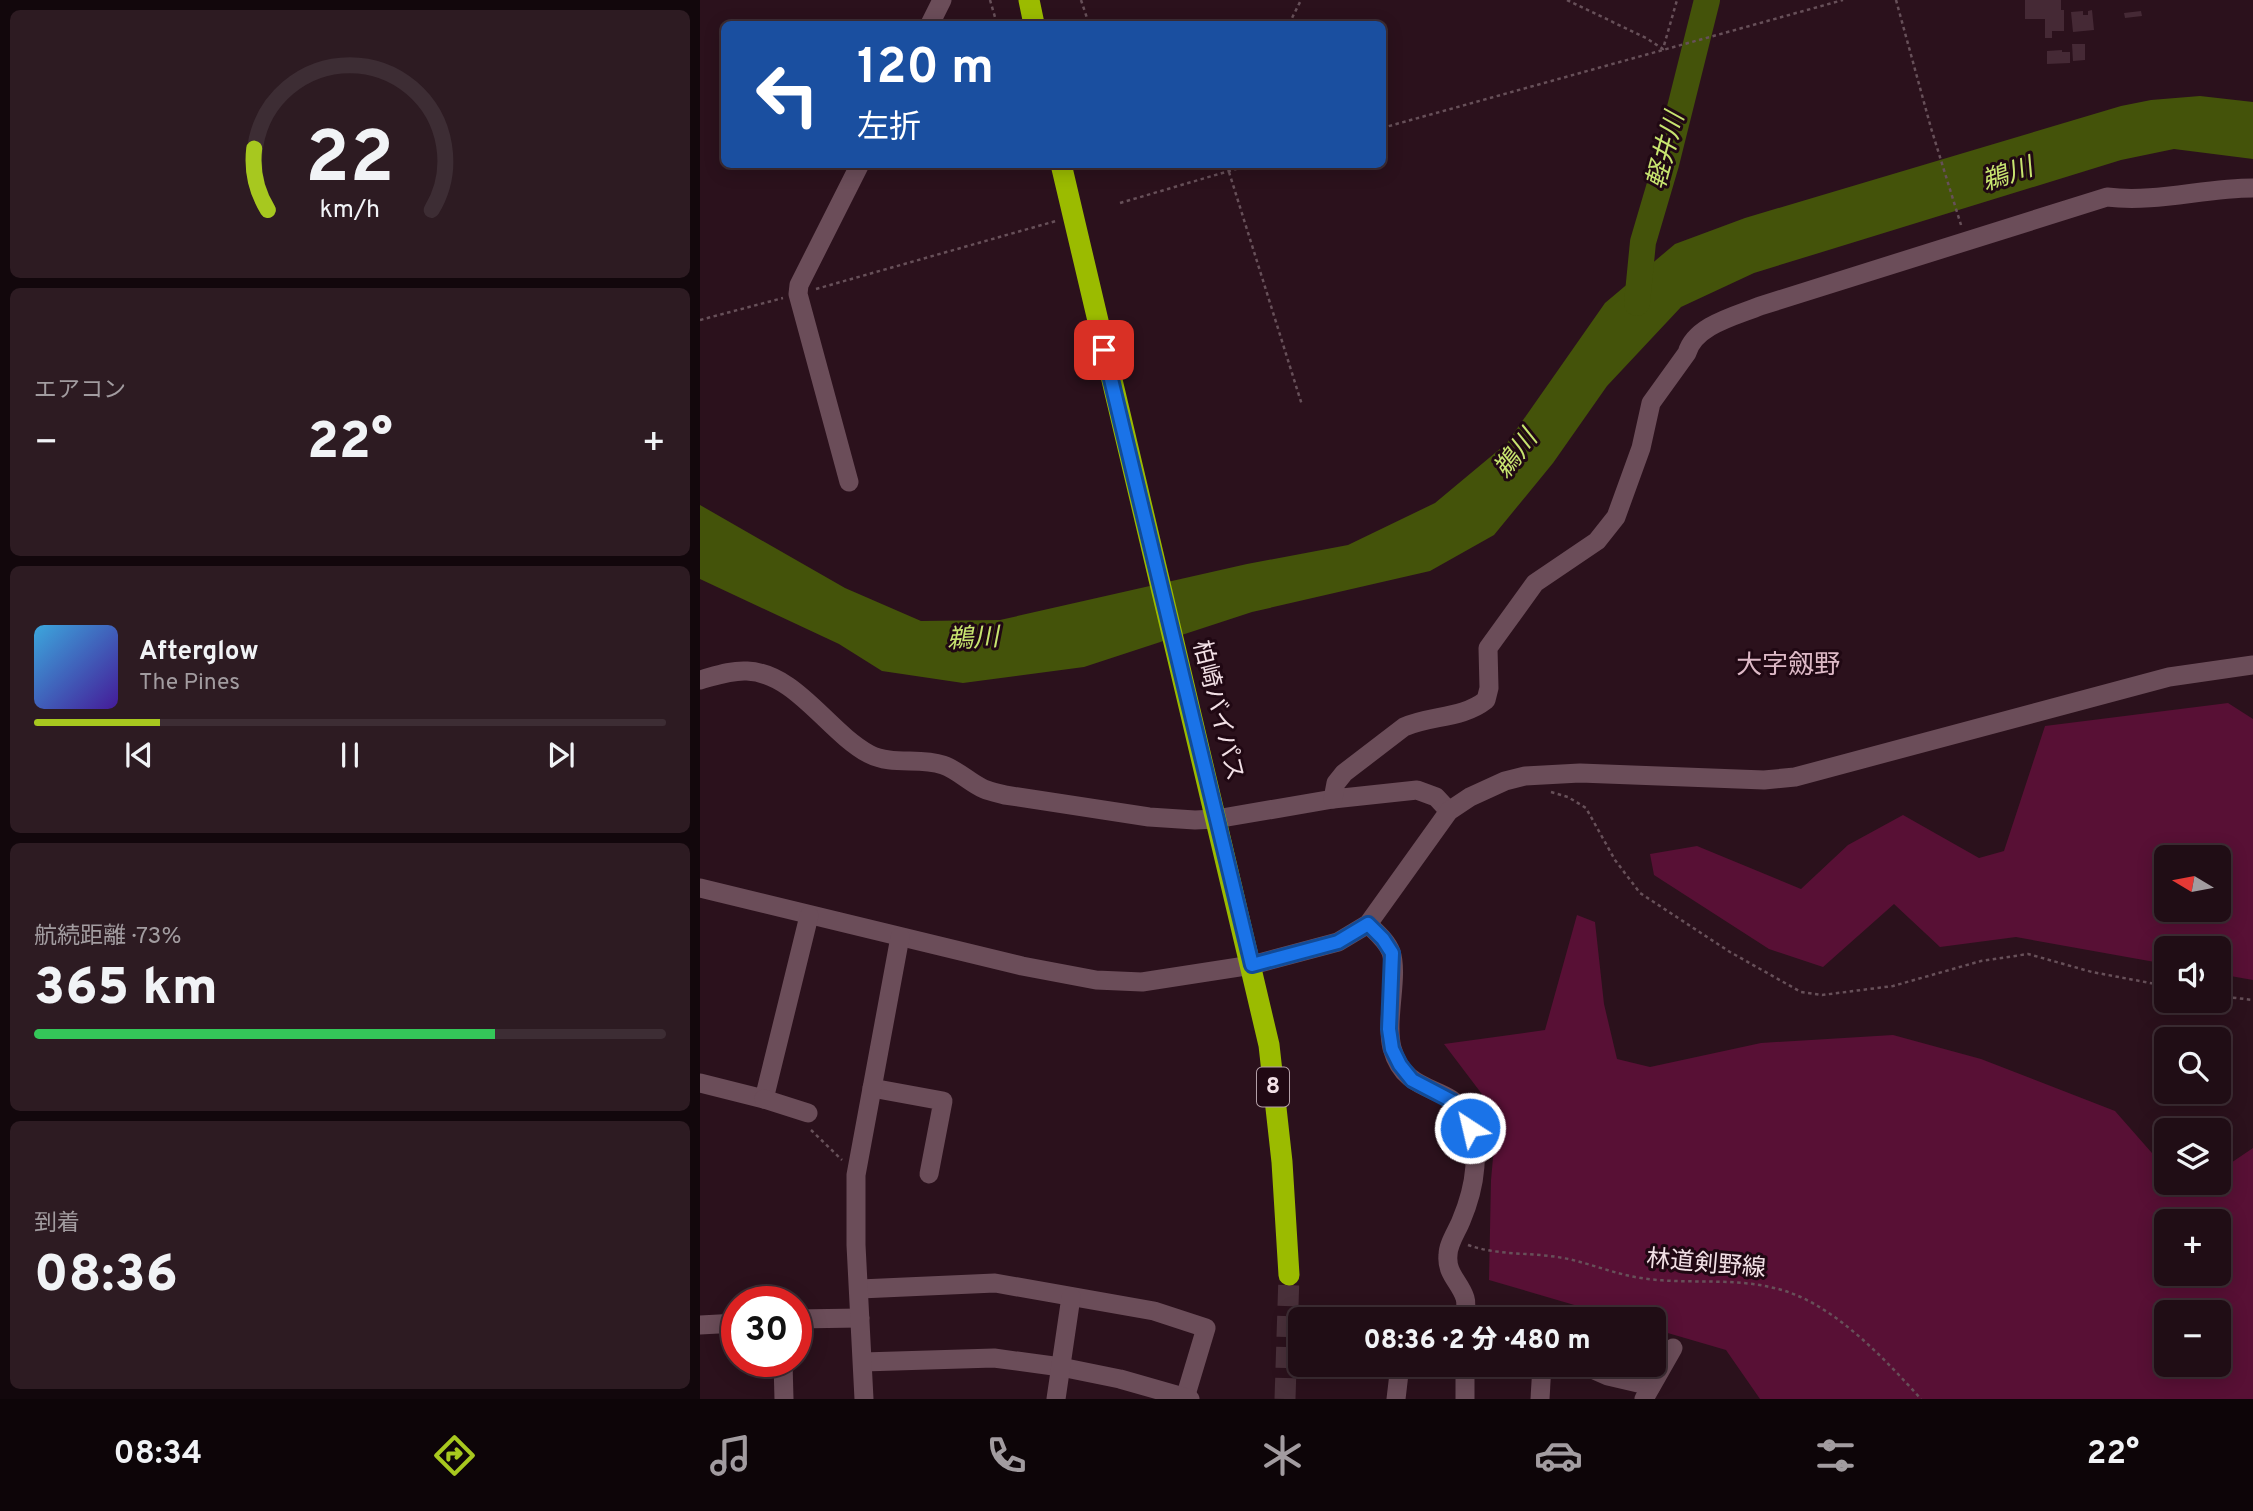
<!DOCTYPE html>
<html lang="ja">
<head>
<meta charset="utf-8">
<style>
	:root { --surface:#200d15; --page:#2d1b22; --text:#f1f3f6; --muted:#a29ca0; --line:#3d2d34; --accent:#a7c81f }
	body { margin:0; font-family:Overpass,"Noto Sans JP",sans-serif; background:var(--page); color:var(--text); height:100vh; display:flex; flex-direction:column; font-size:26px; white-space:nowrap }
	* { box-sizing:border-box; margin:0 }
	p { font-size:23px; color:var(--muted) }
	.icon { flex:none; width:38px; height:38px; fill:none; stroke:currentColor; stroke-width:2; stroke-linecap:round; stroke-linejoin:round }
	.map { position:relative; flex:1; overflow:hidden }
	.details { display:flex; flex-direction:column; gap:10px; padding:10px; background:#12070c; width:700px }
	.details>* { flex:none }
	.top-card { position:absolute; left:21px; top:21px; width:665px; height:147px; border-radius:10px; box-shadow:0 4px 18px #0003,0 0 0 2px var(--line); background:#1a4fa0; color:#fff; overflow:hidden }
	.needle { width:46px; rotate:280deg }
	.fabs { position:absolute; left:1454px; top:845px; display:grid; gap:14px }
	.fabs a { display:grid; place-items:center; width:77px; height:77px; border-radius:10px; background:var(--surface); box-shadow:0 4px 18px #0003,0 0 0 2px var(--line); font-size:35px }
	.speed { position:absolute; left:21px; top:1286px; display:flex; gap:14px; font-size:35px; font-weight:700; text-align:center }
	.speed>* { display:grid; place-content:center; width:91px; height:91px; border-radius:50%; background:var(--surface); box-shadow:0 4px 18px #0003,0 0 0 2px var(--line); line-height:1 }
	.speed .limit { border:10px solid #d22; background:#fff; color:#111 }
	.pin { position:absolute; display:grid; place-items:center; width:60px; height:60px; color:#fff; margin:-30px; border-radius:14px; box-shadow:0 4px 10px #0006 }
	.me { position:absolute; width:77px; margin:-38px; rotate:325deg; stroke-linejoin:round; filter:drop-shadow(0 0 5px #0008) }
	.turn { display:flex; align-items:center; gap:24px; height:147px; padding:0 21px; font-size:32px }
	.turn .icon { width:91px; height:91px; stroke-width:2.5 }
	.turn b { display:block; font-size:49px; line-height:60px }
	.big { font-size:52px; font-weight:800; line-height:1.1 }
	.details .tile { flex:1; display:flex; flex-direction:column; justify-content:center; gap:10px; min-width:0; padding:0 24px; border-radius:10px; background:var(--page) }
	.details .dial { align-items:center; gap:0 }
	.dial svg { height:182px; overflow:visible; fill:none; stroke:var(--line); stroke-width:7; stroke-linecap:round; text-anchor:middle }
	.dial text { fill:var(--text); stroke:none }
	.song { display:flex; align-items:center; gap:21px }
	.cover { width:84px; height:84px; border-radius:10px; background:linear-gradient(135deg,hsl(200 70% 55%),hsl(260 70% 35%)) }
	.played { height:7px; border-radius:4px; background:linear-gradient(90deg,var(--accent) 20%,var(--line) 20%) }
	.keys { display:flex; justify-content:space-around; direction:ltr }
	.heat { display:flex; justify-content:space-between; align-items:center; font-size:38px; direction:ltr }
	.charge { height:10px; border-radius:5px; background:linear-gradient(90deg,#34c759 73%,var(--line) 0) }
	.trip { position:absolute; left:588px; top:1307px; width:378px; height:70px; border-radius:10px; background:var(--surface); box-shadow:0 4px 18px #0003,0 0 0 2px var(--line); font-weight:800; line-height:70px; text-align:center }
	.tabs { display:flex; height:112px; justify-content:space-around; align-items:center; background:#0d0508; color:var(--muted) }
	.tabs .icon { width:49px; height:49px }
	.tabs .current { color:var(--accent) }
	.tabs b { font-size:32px; color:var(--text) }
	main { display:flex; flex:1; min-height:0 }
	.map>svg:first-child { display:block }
	.green { fill:#581035; fill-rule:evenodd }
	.water { fill:#44530a }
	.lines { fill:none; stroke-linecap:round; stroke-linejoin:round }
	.river { stroke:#44530a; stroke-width:26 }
	.building { fill:#452935 }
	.highway-tunnel { stroke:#49303a; stroke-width:21; stroke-dasharray:21 10; stroke-linecap:butt }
	.path { stroke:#675059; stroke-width:2.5; stroke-dasharray:3.5 3.5; stroke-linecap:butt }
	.minor { stroke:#6b4d59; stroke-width:19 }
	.highway { stroke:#9bbb00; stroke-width:21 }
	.route-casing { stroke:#114b97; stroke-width:18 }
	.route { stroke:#1a73e8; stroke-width:12 }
	.labels { text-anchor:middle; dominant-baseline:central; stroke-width:6; stroke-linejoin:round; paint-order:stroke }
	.shield { fill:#200813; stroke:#b39fa7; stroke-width:2 }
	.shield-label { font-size:23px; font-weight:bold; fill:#f2e0e6 }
	.street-label { font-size:24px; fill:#f2e0e6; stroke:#200813 }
	.water-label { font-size:26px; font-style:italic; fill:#c8e570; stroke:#200813 }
	.neighbourhood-label { font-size:26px; fill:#ddb9c6; stroke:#200813 }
</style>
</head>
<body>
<main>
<section class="details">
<div class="tile dial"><svg viewBox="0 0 100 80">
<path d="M14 69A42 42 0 1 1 86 69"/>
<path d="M14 69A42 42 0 0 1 8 42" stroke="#a7c81f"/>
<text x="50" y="56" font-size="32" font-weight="700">22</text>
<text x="50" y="72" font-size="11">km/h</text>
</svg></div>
<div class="tile"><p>エアコン</p>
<div class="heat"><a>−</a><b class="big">22°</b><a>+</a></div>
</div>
<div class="tile">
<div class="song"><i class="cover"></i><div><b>Afterglow</b><p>The Pines</p></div></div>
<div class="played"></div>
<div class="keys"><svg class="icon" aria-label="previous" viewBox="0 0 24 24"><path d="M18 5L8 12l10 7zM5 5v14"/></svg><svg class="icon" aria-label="pause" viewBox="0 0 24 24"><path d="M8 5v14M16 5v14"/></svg><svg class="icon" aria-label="next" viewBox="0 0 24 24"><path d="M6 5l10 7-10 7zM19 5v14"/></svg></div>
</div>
<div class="tile"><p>航続距離 · 73%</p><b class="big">365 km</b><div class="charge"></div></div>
<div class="tile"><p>到着</p><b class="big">08:36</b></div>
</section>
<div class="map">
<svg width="1553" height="1399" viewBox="0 0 1553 1399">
	<rect width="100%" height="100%" fill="#2b111c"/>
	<g class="green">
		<path d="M1528,703L1553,719V980L1519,974V948H1466V964L1316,937L1240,947L1194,904L1123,967L1069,949L954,875L950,854L997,846L1101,889L1148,845L1203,815L1279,858L1304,851L1345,726ZM1466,858H1519V910H1466Z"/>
		<path d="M877,915L895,922L904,1004L917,1059L950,1067L1061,1043L1193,1035L1281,1059L1415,1111L1466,1169V1183H1479L1488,1193L1502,1183H1519V1171L1553,1148V1399H1060L1026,1350L954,1329V1320L922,1319L789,1280L791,1180L797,1114L744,1044L845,1030ZM1466,1222H1519V1274H1466ZM1466,1312H1519V1365H1466Z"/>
	</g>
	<path class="water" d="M1500,96L1553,102V159L1474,149L1421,160L1054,273L981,307L907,386L853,463L794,535L730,571L552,612L384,667L263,683L182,671L139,644L0,579V505L145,588L221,621L300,620L547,564L648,545L735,503L807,443L905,303L975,244L1045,218L1421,106L1451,100Z"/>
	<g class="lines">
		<path class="river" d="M937,303L943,242L966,164L1007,0"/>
	</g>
	<g class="building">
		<path d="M1325,0H1361V10H1364V31H1352V38H1345V19H1325Z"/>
		<path d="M1392,10L1394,30L1373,32L1371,12L1383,11V15H1388V11Z"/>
		<path d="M1441,11L1442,16L1425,18L1424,13Z"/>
		<path d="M1372,44H1385V60L1373,61Z"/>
		<path d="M1362,50V52H1370V63L1347,64V51Z"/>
	</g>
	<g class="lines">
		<path class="highway-tunnel" d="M585,1399L589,1275"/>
		<g class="path">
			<path d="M290,0L297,24"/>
			<path d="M381,0L389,24"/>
			<path d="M867,0L946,38L963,49L977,0"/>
			<path d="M1196,0L1231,128L1261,225"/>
			<path d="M589,24L601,0"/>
			<path d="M682,128L1143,0"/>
			<path d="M529,172L602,405"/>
			<path d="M420,203L553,164"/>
			<path d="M116,289L356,221"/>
			<path d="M0,320L83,298"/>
			<path d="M851,792L868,797L886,808L915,860L940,893L1030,952L1101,992L1122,995L1193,986L1281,961L1328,954L1392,972L1466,986"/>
			<path d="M1519,996L1553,1000"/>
			<path d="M111,1130L142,1160"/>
			<path d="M768,1245C799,1256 832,1252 863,1258C890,1263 914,1274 941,1278C985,1285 1030,1277 1074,1288C1130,1300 1184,1358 1221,1399"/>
		</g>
		<g class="minor">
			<path d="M230,24L242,0"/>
			<path d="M149,482L98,294L99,285L160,164"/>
			<path d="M0,680C15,676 31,670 47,671C96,673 128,732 169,754C192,766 219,757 243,765C258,770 270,783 284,789C291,792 298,793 305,795L449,817L495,820L516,819L633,799L717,790L736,797L749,811"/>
			<path d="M633,799L636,783L644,773L704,727C731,715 762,719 786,700L789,688L788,648L835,583L897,541L916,517L941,448L951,403L987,353C995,325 1036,316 1060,306L1407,197C1456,203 1504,188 1553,188"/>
			<path d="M0,888L322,966L396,980L442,982L552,965L638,942L668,924L749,811L770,797L805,781L825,776L880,773L1064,780L1095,777L1469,677L1553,665"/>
			<path d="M668,924C676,932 687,941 691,952C699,976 685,1019 692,1048C705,1096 748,1084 764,1113C783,1146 775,1188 761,1221C757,1231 748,1244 748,1255C746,1274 760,1282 765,1298C767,1304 765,1313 765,1320"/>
			<path d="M0,1083L64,1099L109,916"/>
			<path d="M172,1088L243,1101L229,1174"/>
			<path d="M64,1099L108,1113"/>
			<path d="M160,1289L295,1283L454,1311L506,1328L485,1398"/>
			<path d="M96,1319L160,1318"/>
			<path d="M0,1325L37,1323"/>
			<path d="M83,1362L84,1399"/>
			<path d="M163,1362L294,1358L361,1367L420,1379L490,1399"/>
			<path d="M765,1365V1399"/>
			<path d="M883,1365L908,1376L951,1386"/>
			<path d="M164,1399L156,1245V1175L200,937"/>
			<path d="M356,1399L371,1297"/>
			<path d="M696,1399L700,1365"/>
			<path d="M840,1399L842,1365"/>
			<path d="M944,1399L973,1348"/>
		</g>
		<g class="highway">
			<path d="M329,0L334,24"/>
			<path d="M361,164L569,1045L582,1162L589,1275"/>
		</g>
	</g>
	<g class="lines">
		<defs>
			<path id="route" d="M404,350L552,965L638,942L668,924L683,939L692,953L689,1029L692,1049L700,1065L712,1080L752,1101L763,1111L770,1128"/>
		</defs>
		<use href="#route" class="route-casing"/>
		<use href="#route" class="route"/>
	</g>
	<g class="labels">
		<rect class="shield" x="557" y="1067.5" width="32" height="39" rx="5"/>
		<g class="shield-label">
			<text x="573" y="1087">8</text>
		</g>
		<g class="street-label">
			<text transform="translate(517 711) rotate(76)">柏崎バイパス</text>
			<text transform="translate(1006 1265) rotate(5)">林道剣野線</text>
		</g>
		<g class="water-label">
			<text transform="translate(967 151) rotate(-75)">軽井川</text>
			<text transform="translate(1308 176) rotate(-19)">鵜川</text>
			<text transform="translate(817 455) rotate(-53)">鵜川</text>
			<text transform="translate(273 640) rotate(-3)">鵜川</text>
		</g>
		<g class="neighbourhood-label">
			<text x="1088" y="666">大字劔野</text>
		</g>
	</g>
</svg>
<div class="fabs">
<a><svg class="needle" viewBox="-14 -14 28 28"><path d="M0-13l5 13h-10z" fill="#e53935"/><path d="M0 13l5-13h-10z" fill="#a29ca0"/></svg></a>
<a><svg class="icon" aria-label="sound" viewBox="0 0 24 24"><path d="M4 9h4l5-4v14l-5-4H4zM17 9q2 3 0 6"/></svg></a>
<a><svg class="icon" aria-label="search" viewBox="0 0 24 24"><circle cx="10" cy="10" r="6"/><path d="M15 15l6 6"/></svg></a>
<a><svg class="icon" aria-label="layers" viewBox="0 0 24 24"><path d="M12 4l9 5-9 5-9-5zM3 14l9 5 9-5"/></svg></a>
<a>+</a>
<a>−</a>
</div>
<div class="speed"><div class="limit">30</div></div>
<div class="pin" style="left:404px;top:350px;background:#d93025"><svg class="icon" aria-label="arrive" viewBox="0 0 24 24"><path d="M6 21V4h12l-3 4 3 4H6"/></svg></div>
<svg class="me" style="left:770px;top:1128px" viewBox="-20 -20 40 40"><circle r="17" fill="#1a73e8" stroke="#fff" stroke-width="3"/><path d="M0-11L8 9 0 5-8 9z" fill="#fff"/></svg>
<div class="trip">08:36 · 2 分 · 480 m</div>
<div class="top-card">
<div class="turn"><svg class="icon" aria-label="left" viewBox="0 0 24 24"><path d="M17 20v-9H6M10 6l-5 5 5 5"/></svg><div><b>120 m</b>左折</div></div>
</div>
</div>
</main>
<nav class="tabs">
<b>08:34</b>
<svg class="icon current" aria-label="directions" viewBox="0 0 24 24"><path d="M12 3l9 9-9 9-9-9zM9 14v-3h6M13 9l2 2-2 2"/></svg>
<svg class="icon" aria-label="music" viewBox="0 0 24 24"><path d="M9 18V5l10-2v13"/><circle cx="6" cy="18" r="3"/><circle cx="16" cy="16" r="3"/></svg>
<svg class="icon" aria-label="phone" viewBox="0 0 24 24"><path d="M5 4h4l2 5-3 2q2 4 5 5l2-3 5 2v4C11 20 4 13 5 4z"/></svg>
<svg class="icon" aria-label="climate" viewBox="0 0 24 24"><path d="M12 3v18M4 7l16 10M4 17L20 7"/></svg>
<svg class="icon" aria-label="car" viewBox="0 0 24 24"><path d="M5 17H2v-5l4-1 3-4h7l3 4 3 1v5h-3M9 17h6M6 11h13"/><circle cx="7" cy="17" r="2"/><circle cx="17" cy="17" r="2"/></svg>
<svg class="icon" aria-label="filters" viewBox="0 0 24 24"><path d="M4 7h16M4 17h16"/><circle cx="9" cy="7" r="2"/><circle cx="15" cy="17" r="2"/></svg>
<b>22°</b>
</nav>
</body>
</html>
